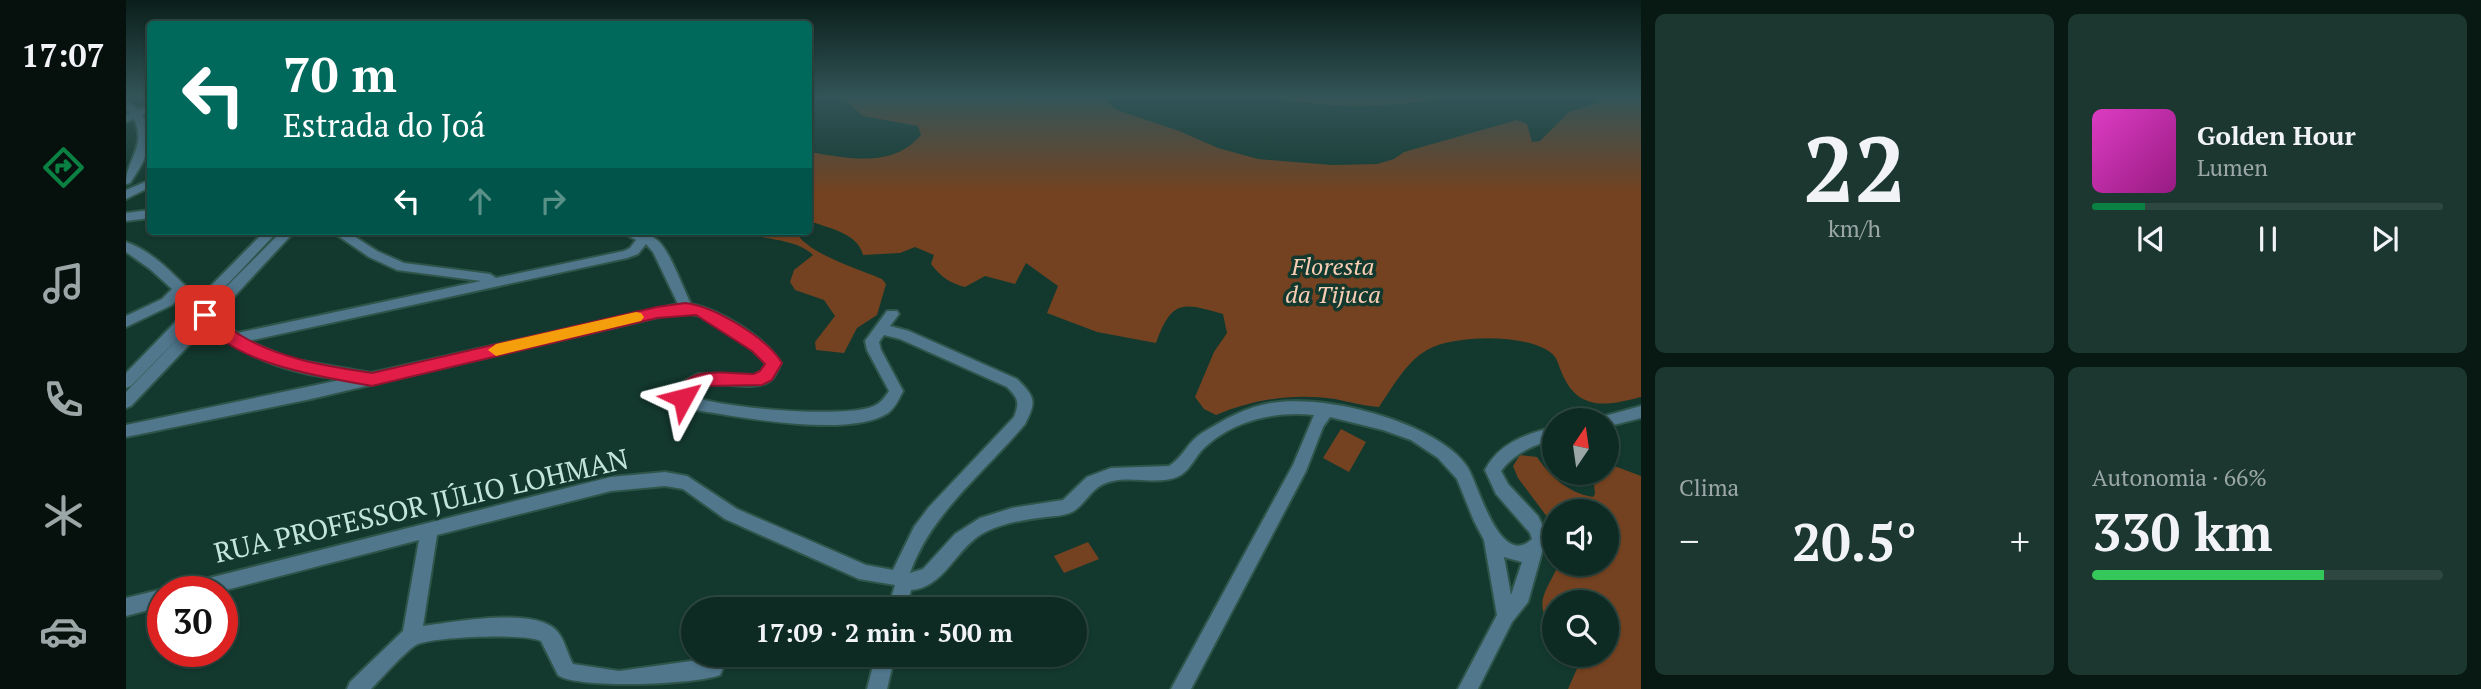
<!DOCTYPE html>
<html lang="pt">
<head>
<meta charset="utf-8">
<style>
	:root { --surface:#0e2b23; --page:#1c3730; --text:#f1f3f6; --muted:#9ba7a6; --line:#2e4741; --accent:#0b8043 }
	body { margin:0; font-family:"PT Serif",serif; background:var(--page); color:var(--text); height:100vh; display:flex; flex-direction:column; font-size:26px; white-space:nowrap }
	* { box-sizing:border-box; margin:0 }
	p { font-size:23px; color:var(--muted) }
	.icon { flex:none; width:38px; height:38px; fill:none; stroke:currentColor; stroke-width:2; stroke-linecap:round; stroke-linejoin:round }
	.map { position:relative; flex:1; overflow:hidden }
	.side { display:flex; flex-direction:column; gap:14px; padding:14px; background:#081813; width:840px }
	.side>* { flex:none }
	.hud { position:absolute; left:21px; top:21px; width:665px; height:214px; border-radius:7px; box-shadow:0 2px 5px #0004,0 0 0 2px var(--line); background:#00695c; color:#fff; overflow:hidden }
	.needle { width:46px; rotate:13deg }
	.tools { position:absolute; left:1416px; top:408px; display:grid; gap:14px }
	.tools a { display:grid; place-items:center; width:77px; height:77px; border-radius:50%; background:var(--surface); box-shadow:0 2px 5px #0004,0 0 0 2px var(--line); font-size:35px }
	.speed { position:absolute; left:21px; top:576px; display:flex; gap:14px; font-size:35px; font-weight:700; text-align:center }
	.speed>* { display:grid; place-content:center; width:91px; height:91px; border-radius:50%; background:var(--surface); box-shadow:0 2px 5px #0004,0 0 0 2px var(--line); line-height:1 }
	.speed .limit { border:10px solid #d22; background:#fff; color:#111 }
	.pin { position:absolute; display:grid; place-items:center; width:60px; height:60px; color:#fff; margin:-30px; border-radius:14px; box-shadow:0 4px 10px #0006 }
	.me { position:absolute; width:77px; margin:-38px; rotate:52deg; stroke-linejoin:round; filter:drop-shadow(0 0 5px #0008) }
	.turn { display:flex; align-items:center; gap:24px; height:147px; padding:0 21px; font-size:32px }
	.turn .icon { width:91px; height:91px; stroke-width:2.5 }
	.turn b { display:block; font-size:49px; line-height:60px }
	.lanes { display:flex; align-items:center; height:66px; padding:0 21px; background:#0003; justify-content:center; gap:35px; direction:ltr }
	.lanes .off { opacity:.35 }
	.big { font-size:52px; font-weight:800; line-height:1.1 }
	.side .tile { flex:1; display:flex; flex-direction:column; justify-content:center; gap:10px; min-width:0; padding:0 24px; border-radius:10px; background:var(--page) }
	.side .dial { align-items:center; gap:0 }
	.dial b { font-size:91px; line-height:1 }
	.song { display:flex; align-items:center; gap:21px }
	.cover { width:84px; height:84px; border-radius:10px; background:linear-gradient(135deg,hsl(310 70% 55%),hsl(310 70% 35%)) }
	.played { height:7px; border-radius:4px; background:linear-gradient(90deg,var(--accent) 15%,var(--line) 15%) }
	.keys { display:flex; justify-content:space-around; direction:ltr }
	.heat { display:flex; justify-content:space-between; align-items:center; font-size:38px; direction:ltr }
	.charge { height:10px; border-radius:5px; background:linear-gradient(90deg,#34c759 66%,var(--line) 0) }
	.side .tiles { flex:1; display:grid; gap:14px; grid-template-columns:repeat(2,1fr) }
	.trip { position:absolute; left:555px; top:597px; width:406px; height:70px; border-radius:35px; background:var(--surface); box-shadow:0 2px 5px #0004,0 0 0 2px var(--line); font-weight:800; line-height:70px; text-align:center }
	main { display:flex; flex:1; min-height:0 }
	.dock { display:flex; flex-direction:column; width:126px; justify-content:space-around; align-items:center; background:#06110e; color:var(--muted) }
	.dock .icon { width:49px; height:49px }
	.dock .on { color:var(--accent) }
	.dock b { font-size:32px; color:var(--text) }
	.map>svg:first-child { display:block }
	.green { fill:#744220 }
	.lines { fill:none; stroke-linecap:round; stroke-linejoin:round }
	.stream-far1 { stroke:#161700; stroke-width:2 }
	.stream { stroke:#161700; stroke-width:2.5 }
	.minor-casing { stroke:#2f554a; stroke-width:4 }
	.minor { fill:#50778c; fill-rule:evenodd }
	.route { fill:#e11d48; stroke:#92132f; stroke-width:2 }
	.slow { fill:#f59e0b }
	.labels { text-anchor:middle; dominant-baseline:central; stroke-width:7; stroke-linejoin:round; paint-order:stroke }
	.park-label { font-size:24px; font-style:italic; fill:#f9cdb3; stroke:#13392f }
	.near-street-label { font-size:28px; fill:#c4e6da; stroke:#13392f }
</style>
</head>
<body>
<main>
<nav class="dock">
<b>17:07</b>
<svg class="icon on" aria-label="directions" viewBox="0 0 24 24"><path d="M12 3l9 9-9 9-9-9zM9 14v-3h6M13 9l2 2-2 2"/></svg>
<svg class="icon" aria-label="music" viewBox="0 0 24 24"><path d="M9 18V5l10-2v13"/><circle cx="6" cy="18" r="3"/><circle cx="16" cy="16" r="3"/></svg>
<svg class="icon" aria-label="phone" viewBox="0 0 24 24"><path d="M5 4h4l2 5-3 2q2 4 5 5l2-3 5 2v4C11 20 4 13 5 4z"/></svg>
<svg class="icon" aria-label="climate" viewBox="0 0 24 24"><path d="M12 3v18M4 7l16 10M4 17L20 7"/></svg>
<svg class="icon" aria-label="car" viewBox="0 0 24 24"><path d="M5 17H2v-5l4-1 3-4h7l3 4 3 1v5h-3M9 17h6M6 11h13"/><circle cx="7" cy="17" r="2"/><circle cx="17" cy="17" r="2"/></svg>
</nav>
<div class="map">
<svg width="1515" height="689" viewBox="0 0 1515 689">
	<rect width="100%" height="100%" fill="#13392f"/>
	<g class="green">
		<path d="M715,97H975L991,110L1053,131L1092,148L1132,159L1206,165L1251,164L1268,159L1278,152L1391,120L1401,124L1406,142L1414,141L1443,112L1490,97H1515V397C1481,406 1451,412 1435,371C1431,361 1431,356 1421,350C1394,334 1328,335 1301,350C1280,362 1266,388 1253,407C1238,406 1224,402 1209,399C1168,393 1128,399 1090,415L1078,409L1069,397L1088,352L1101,333L1097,314C1058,303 1046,298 1030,343L971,332L921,313L932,286L900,263L889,284L859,276L839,287C824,283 815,277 805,264L808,255L789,247L774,253L737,255C732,234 706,229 689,223H683V152C722,158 766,169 795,135L792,126L737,116Z"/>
		<path d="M1141,97H1320C1262,109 1200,108 1141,97Z"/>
		<path d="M615,231H670C677,252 735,270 756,279L760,284L751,315L731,328L718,353L690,350L689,342L709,316L698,300L669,290L664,282L668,270L687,255C669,238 638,241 615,231Z"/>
		<path d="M1215,429L1240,442L1223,472L1197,458Z"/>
		<path d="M1394,455L1411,457C1424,476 1442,493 1467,497L1469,494L1467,473L1480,472L1481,467H1491L1515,476V689H1442L1454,662L1452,655L1480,654V602H1428V629C1405,603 1421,591 1433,564H1480V511H1428V526L1392,478L1387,466Z"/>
		<path d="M962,542L973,559L938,573L928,556Z"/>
	</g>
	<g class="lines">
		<path class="stream-far1" d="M131,254L153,231"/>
		<g class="stream">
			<path d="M88,299L133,252"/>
			<path d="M0,391L6,385"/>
		</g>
		<defs>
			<g id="minor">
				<path d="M0,100L12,109L24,105V112L16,115C32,139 18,163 4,183L0,184C0,159 21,147 8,119L0,122V115L4,113L0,109Z"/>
				<path d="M24,180V187L0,199V190Z"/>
				<path d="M24,210V218L0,221V213Z"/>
				<path d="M139,231H152L80,307L156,231H169L90,316L111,333L355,281L271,270L243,257L205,231H220L251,251L278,263L364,274L370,278L498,251L504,248L510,240L494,231C507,231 520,232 531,240C544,250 557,289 565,304C594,310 639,337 655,363C653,367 650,374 647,378C627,399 576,369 565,396C594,408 719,419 748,406C755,403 759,397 763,391L741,350L739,341L761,311H771L773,314L764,326L783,331L891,379C909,397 911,401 899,424C859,472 805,513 784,573L797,569L829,534L854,518L886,508L937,500L961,477L985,468L1043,466C1057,458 1062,441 1076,433C1097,420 1120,407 1145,403C1194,395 1273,415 1314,442C1325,449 1335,457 1342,468C1352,484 1374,570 1406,539L1404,533L1370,494L1359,470C1373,443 1400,434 1428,427V439C1408,445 1388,453 1375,471L1382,484L1412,516L1424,541L1416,552L1402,602L1386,622L1352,689H1332L1371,615L1358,540L1348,521L1331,479L1312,458L1285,440L1257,430L1204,417L1197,427L1180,471L1065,689H1045L1167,465L1188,415C1150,411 1108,420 1079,447C1068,457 1065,471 1051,477C1031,485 1008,476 987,481C965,485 961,504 946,512C938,516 928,516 920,517C897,520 874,523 854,535C829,551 817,588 785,590L780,609H762L769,585L733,579L599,519L557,489L539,486L485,491L311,535L297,626C328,622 407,607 430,630C439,639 441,654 447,664L493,671L587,658L594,661L597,668L594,675C569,685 449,689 432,675L415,641C398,633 310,637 292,644C282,648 254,680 245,689H221L224,682L277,631L293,540L92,592H48L51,586L485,477L539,472L561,476L611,509L740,565L767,570L788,527L803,507L888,417C894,402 892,398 881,387L774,339L758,335L753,342L755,350L777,391C773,399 769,408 762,413C722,439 610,416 563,409L558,407L550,398L557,382L572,374L628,375L636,371L640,364C625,346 589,318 566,314C555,312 543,315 532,317L185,399L0,437V425L219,379C169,375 120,359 82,325L5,406L0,408V392L73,317L5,386L0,388V373L64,307L54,297L46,305L0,327V316L36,299L46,289L24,269L0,252V242C29,252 52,279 72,299ZM520,244L527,252L552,304L245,373L165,359L122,341L501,258L512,254ZM1378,557L1396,562L1385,595Z"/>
				<path d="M1515,406V418L1480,427V420H1473L1475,417Z"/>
				<path d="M37,589L44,592H37V606L0,616V598Z"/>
				<path d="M750,654H769L761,689H741Z"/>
			</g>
		</defs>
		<use href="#minor" class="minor-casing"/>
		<use href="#minor" class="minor"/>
	</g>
	<linearGradient id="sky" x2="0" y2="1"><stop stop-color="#0a1f1a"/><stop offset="0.5" stop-color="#335458"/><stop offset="1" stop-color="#335458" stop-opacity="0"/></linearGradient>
	<rect width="1515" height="194" fill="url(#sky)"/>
	<path class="route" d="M559,303C588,306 641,338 656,363L646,380L636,385L576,386L568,391L563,403H551L549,398C560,363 598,374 628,374L634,371L639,364L626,351L570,315L531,318L246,386C191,376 104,364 71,315L79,309L84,311C94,319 103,329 114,335C153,359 201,366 246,373L531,307Z"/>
	<path class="slow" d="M510,312L515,313L518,317L515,321L370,356L362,350L370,344Z"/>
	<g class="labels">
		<g class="park-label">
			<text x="1207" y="266">Floresta<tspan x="1207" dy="28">da Tijuca</tspan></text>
		</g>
		<g class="near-street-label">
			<text transform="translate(295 505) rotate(-13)">RUA PROFESSOR JÚLIO LOHMAN</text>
		</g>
	</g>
</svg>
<div class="tools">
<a><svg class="needle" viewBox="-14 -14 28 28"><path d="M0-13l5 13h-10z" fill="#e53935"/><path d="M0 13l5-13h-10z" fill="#9ba7a6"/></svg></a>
<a><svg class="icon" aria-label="sound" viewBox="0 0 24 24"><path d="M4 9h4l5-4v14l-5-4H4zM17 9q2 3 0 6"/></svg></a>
<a><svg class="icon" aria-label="search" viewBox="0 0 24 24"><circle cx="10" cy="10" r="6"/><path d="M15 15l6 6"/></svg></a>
</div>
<div class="speed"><div class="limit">30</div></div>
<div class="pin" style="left:79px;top:315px;background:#d93025"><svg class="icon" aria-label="arrive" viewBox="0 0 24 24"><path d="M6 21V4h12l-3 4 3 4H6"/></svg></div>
<svg class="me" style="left:557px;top:398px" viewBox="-20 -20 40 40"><path d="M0-17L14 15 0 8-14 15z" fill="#e11d48" stroke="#fff" stroke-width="4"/></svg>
<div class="trip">17:09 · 2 min · 500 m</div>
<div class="hud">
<div class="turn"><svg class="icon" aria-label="left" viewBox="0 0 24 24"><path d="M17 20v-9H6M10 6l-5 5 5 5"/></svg><div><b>70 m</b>Estrada do Joá</div></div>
<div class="lanes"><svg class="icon" aria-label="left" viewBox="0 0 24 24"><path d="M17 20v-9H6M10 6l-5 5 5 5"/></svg><svg class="icon off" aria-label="ahead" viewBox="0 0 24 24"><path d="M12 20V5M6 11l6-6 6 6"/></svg><svg class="icon off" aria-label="right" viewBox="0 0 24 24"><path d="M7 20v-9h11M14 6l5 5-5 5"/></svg></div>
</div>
</div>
<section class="side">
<div class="tiles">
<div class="tile dial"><b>22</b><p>km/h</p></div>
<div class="tile">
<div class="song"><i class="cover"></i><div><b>Golden Hour</b><p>Lumen</p></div></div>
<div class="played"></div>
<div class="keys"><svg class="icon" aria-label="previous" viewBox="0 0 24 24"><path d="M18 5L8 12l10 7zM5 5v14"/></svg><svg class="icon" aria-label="pause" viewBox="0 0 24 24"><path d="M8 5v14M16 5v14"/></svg><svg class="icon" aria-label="next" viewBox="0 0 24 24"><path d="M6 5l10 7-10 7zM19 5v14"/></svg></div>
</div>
<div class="tile"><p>Clima</p>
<div class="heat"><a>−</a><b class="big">20.5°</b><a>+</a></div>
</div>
<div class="tile"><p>Autonomia · 66%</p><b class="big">330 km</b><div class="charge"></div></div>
</div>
</section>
</main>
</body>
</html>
